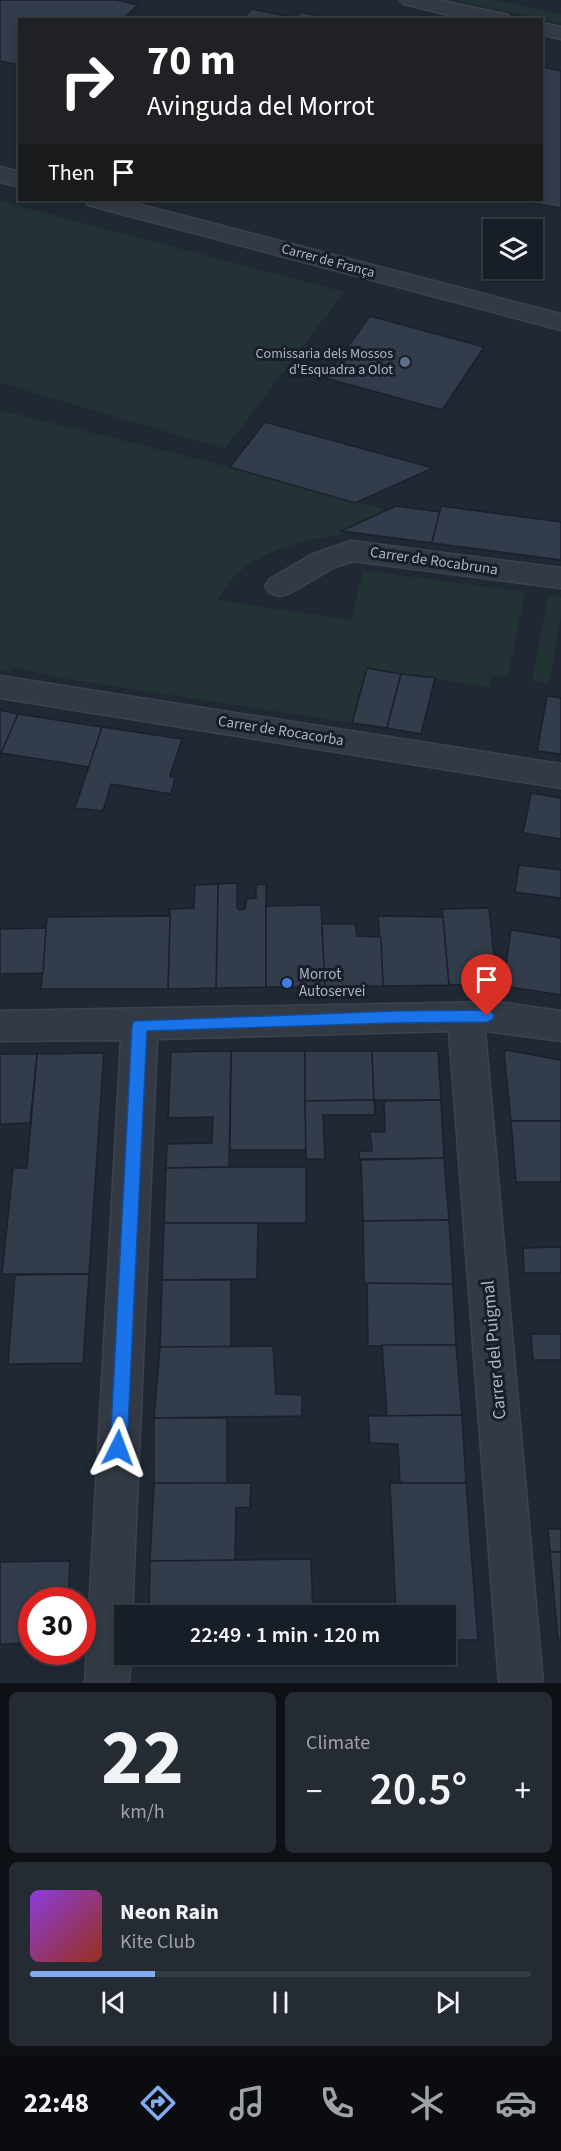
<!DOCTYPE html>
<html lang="en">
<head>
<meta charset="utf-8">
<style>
	:root { --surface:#181e27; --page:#252b33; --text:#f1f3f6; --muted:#9fa2a7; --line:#363c44; --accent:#82abf1 }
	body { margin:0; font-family:"Source Sans 3",sans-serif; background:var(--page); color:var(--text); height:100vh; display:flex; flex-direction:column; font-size:22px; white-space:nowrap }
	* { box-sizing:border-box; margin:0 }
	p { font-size:20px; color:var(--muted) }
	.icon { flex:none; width:33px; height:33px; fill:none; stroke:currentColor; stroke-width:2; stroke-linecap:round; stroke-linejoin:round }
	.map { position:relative; height:1683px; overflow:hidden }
	.panel { display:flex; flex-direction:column; gap:9px; padding:9px; background:#0d1015; flex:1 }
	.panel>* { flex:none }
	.banner { position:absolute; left:18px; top:18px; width:525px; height:183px; border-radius:0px; box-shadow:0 3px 9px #0003,0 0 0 2px var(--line); background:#202124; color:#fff; overflow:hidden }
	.fabs { position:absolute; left:483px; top:219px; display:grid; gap:12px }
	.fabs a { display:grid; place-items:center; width:60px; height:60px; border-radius:0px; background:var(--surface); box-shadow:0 3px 9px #0003,0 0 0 2px var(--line); font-size:30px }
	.speed { position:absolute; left:18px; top:1587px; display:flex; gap:12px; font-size:30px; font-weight:700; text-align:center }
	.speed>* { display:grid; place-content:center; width:78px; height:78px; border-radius:50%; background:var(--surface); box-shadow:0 3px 9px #0003,0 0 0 2px var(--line); line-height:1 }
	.speed .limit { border:9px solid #d22; background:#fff; color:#111 }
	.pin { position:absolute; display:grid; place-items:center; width:51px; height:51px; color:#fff; margin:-62px -26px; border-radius:50% 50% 50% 0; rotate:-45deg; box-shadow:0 0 6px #0007 }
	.pin .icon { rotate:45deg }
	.me { position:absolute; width:66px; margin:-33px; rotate:3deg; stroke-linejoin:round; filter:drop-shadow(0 0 4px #0008) }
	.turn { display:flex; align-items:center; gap:21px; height:126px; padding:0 30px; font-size:27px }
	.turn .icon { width:78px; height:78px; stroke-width:2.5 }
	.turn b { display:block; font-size:42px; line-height:51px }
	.then { display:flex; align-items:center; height:57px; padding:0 30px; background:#0003; gap:12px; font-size:22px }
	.big { font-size:45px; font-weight:600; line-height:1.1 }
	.panel .widget { flex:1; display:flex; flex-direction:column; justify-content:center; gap:9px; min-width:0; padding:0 21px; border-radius:9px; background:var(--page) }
	.panel .dial { align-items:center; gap:0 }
	.dial b { font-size:78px; line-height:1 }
	.song { display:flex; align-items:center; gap:18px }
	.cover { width:72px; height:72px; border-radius:9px; background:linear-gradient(135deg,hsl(270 70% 55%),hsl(10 70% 35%)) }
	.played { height:6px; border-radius:3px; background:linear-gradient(90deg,var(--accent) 25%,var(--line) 25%) }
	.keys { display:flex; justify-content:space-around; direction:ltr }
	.heat { display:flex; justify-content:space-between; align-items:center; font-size:33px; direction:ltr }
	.panel .tiles { flex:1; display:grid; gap:9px; grid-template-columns:1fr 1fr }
	.widget:last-child { grid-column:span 2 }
	.trip { position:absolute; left:114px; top:1605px; width:342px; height:60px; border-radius:0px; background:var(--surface); box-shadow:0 3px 9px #0003,0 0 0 2px var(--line); font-weight:600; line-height:60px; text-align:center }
	.dock { display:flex; height:96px; justify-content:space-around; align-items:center; background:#0a0c10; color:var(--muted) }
	.dock .icon { width:42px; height:42px }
	.dock .on { color:var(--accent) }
	.dock b { font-size:27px; color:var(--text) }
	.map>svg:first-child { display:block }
	.green { fill:#223235 }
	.building { fill:#323c4a; stroke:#1a212b; stroke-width:1.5 }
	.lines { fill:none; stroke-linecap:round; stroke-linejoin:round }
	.street-casing { stroke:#3c434e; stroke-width:3 }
	.street { fill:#333a44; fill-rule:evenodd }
	.route { fill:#1a73e8; stroke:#114b97; stroke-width:1.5 }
	.service-dot { fill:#5c6f8a; stroke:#191f29; stroke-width:2 }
	.shop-dot { fill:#3f7fe0; stroke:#191f29; stroke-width:2 }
	.labels { text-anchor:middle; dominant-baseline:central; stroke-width:6; stroke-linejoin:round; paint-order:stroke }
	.far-street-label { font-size:14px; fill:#adb4c2; stroke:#191f29 }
	.far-poi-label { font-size:14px; fill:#adb4c2; stroke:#191f29; text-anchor:end }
	.street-label { font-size:15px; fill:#adb4c2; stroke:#191f29 }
	.poi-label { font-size:15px; fill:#adb4c2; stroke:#191f29; text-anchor:start }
	.near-street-label { font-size:18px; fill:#adb4c2; stroke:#191f29 }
</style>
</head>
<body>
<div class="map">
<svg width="561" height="1683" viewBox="0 0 561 1683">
	<rect width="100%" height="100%" fill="#202834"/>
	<g class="green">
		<path d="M455,0H495L561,14V23Z"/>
		<path d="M0,201L344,292L225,449L0,383Z"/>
		<path d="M0,410L230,467L386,510L342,531L348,533C300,542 241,551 218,600L351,620L363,570L525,592L508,677L492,675L490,687L367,669L352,723L65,679L13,667L11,672L0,670Z"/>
		<path d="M548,595L561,597V616L549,683L532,681Z"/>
	</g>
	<g class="building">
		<path d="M0,0H117L138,5L122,20H20V65L0,61Z"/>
		<path d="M252,9L295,18L301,12L332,20H241Z"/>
		<path d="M542,67L561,71V208L532,203L534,200H542Z"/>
		<path d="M370,316L484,347L442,410L325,378Z"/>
		<path d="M265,422L433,468L355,503L230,467Z"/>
		<path d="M396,506L440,512L432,543L341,531Z"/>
		<path d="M441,506L561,522V560L432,543Z"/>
		<path d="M367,668L401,674L387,728L352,723Z"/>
		<path d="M401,674L435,678L421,734L387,728Z"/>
		<path d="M547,696L561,698V754L537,751Z"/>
		<path d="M0,710L18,714L0,757Z"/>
		<path d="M18,714L102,727L89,767L1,753Z"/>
		<path d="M102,727L182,739L170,776L175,778L171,794L111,784L103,811L75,808Z"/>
		<path d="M531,793L561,798V839L523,833Z"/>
		<path d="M519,865L561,870V898L515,892Z"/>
		<path d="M237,883V908L240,910L245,909L247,899L256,898V885L266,884V987L216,988L218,884Z"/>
		<path d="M218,884L216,988L168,989L170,909L194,908L195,885Z"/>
		<path d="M321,905L325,987H266V906Z"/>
		<path d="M489,908L497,984L449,985L442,909Z"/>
		<path d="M170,916L168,989H41L47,917Z"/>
		<path d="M378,916L443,917L449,985L383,986Z"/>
		<path d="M322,924H355L357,936L381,937L383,986L325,987Z"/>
		<path d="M46,928L43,973L0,974V929Z"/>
		<path d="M511,930L561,938V995L503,986Z"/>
		<path d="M506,1050L561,1060V1121H511L504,1053Z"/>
		<path d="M231,1051H305L306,1150H230Z"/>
		<path d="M231,1051L229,1167L166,1168L167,1144L212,1143L213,1117L168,1118L171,1052Z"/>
		<path d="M305,1051H372L374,1100L305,1101Z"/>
		<path d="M372,1051H438L441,1100H374Z"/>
		<path d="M104,1053L89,1274H2L13,1168H27L37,1054Z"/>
		<path d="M0,1054H37L30,1123L0,1124Z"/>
		<path d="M374,1100L375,1115H323L325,1159H306L305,1101Z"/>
		<path d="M441,1100L444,1158L359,1159V1151H372L370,1132H385L384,1101Z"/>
		<path d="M511,1121H561V1182H516Z"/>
		<path d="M444,1158L449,1220L363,1221L361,1160Z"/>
		<path d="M229,1167H306V1223H164L166,1168Z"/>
		<path d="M449,1220L453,1284H364L363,1221Z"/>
		<path d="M164,1223H258L257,1279L162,1280Z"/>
		<path d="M561,1247V1273H524L523,1248Z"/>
		<path d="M89,1274L83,1363L8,1364L15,1275Z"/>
		<path d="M162,1280H231V1347H160Z"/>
		<path d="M367,1283L453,1284L456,1345L368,1346Z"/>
		<path d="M531,1334H561V1360H533Z"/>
		<path d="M382,1345H456L462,1415L387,1416Z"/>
		<path d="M273,1346L276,1394L302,1395V1416L154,1418L160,1347Z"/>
		<path d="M462,1415L466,1483H400L398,1444L370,1443L368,1416Z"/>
		<path d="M154,1418H227V1484L154,1483Z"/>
		<path d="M154,1483H251L250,1507L236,1508L235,1561H150Z"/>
		<path d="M390,1483H466L478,1640H446V1616H396Z"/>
		<path d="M548,1529H561V1552H550Z"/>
		<path d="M550,1552H561V1640H558Z"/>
		<path d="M311,1559L313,1616H149L150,1561Z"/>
		<path d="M70,1561L68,1600H32V1643L0,1644V1562Z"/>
	</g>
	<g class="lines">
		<defs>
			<g id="street">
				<path d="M400,0H439L508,15L510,20H469L404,4Z"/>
				<path d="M542,23L561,27V39L542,35Z"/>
				<path d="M0,167L20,172V187L0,182Z"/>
				<path d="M84,200H122L561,314V330L88,205Z"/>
				<path d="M351,541L561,568V588L353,561L333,568L290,593L280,596L270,593L265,586L270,579L313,554Z"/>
				<path d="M0,676L561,764V788L0,698Z"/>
				<path d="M497,1002L561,1011V1041L485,1031L543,1683H499L449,1031L157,1039L132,1616H124V1654H131L129,1683H85L121,1040L0,1041V1011Z"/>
			</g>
		</defs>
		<use href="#street" class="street-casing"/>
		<use href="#street" class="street"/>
	</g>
	<path class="route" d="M487,1010L492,1012L494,1016L492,1020L487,1022L394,1023L147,1031L127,1448L124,1454L118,1456L112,1454L110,1448L132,1025L134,1021L394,1011Z"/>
	<circle class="service-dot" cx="405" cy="362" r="6"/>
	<circle class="shop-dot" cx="287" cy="983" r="6"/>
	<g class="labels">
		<g class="far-street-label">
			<text transform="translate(328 261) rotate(15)">Carrer de França</text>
		</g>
		<g class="far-poi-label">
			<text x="393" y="354">Comissaria dels Mossos<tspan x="393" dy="16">d'Esquadra a Olot</tspan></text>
		</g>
		<g class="street-label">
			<text transform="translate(434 561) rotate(8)">Carrer de Rocabruna</text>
			<text transform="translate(281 731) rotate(9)">Carrer de Rocacorba</text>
		</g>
		<g class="poi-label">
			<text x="299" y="974">Morrot<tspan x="299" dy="17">Autoservei</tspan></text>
		</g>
		<g class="near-street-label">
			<text transform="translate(494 1350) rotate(-95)">Carrer del Puigmal</text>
		</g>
	</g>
</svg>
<div class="fabs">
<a><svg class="icon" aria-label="layers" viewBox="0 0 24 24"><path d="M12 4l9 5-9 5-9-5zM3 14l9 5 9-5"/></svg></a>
</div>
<div class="speed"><div class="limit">30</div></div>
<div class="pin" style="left:487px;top:1016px;background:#d93025"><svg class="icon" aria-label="arrive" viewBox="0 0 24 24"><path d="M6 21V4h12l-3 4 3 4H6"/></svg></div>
<svg class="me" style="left:118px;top:1448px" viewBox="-20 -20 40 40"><path d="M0-17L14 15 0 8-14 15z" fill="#1a73e8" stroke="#fff" stroke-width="4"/></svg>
<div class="trip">22:49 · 1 min · 120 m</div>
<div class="banner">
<div class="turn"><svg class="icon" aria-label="right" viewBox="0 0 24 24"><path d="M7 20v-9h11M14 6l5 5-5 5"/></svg><div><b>70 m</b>Avinguda del Morrot</div></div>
<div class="then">Then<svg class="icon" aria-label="arrive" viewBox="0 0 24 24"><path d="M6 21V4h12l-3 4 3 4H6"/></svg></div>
</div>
</div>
<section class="panel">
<div class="tiles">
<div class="widget dial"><b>22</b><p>km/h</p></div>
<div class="widget"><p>Climate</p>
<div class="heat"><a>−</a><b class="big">20.5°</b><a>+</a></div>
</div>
<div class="widget">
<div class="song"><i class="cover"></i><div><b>Neon Rain</b><p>Kite Club</p></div></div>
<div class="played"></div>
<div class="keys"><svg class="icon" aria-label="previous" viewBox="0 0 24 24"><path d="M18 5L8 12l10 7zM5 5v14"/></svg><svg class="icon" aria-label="pause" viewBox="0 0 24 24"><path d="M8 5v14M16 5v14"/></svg><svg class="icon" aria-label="next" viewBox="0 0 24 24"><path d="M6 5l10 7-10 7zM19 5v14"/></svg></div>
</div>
</div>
</section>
<nav class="dock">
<b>22:48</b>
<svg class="icon on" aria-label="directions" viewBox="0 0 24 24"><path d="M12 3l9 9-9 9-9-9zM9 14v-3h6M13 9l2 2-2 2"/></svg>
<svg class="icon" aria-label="music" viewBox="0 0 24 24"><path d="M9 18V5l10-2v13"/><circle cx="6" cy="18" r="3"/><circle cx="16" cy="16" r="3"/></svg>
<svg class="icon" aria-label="phone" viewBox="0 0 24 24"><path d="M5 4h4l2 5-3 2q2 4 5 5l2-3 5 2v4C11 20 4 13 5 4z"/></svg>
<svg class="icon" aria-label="climate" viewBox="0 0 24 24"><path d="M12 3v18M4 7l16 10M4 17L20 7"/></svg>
<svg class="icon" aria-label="car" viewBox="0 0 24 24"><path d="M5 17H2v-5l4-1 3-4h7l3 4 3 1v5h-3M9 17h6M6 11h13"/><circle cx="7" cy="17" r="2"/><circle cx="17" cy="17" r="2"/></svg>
</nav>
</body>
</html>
